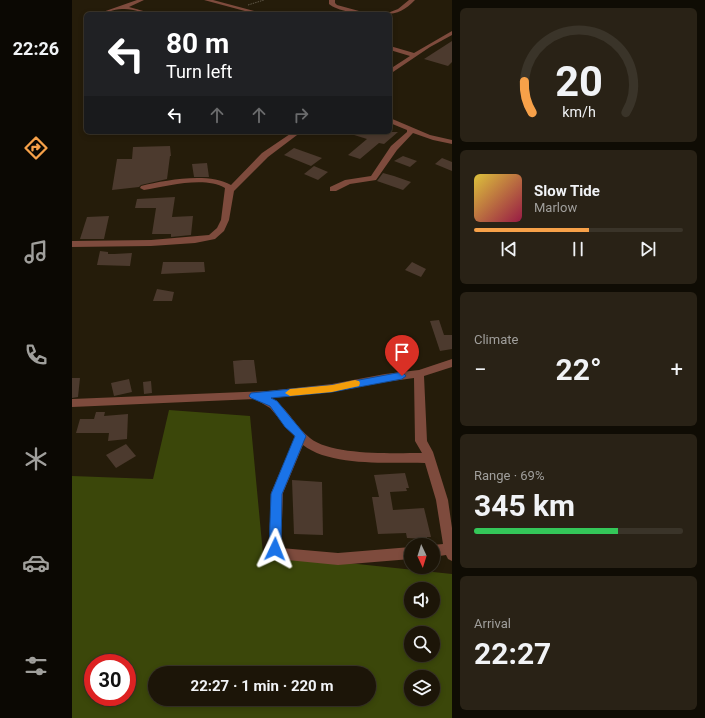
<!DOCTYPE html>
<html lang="en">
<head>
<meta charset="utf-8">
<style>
	:root { --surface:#1c1508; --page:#292216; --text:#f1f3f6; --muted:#a09f9c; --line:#3a3429; --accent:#f7a149 }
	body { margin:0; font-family:Roboto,sans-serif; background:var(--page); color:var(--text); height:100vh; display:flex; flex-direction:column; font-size:15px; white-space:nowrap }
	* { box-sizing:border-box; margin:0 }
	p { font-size:13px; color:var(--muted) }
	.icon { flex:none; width:22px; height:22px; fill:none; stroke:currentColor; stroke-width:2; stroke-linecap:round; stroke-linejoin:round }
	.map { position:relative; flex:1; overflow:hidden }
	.sheet { display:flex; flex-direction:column; gap:8px; padding:8px; background:#0f0c04; width:253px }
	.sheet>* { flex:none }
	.guide { position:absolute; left:12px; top:12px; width:308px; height:122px; border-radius:6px; box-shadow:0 2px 6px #0003,0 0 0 1px var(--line); background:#202124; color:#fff; overflow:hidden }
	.needle { width:26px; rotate:176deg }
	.tools { position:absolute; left:332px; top:538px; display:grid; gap:8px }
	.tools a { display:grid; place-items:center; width:36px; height:36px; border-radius:50%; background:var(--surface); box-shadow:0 2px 6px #0003,0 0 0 1px var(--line); font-size:20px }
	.speed { position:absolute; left:12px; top:654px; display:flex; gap:8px; font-size:20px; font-weight:700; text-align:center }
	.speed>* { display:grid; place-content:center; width:52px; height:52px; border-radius:50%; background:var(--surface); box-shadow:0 2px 6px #0003,0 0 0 1px var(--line); line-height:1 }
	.speed .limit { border:6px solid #d22; background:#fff; color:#111 }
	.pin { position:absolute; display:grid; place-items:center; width:34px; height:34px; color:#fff; margin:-41px -17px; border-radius:50% 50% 50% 0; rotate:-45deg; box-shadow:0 0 4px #0007 }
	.pin .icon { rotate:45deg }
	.me { position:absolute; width:44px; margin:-22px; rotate:2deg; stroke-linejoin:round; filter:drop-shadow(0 0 3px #0008) }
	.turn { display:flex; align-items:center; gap:14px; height:84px; padding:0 16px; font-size:18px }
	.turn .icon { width:52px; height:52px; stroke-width:2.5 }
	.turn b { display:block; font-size:28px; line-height:34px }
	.lanes { display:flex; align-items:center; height:38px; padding:0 16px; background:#0003; justify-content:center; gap:20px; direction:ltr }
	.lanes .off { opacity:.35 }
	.big { font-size:30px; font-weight:700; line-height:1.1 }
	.sheet .card { flex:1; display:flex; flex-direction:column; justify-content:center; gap:6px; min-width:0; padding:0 14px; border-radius:6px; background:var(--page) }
	.sheet .dial { align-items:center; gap:0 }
	.dial svg { height:104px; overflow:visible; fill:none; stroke:var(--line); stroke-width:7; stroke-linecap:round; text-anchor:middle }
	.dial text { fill:var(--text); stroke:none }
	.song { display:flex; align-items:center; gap:12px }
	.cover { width:48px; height:48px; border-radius:6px; background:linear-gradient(135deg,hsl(50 70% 55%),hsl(340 70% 35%)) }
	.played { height:4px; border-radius:2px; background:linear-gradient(90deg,var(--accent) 55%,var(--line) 55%) }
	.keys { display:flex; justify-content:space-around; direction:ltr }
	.heat { display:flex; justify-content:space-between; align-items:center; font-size:22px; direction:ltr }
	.charge { height:6px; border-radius:3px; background:linear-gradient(90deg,#34c759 69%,var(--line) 0) }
	.trip { position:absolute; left:76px; top:666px; width:228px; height:40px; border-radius:20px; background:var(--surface); box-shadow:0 2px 6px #0003,0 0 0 1px var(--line); font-weight:700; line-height:40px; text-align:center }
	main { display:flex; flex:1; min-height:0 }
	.dock { display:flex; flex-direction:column; width:72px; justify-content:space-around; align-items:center; background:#0b0803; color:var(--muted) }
	.dock .icon { width:28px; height:28px }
	.dock .selected { color:var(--accent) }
	.dock b { font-size:18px; color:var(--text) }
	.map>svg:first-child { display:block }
	.forest { fill:#3b470a; fill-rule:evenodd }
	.building { fill:#4c3a2e }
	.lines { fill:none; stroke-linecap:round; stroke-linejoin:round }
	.path { stroke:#625a4a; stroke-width:1; stroke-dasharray:1.5 1; stroke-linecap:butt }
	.minor { fill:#7e4b3d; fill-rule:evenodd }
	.route { fill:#1a73e8; stroke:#114b97 }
	.slow { fill:#f59e0b }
</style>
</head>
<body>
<main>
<nav class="dock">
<b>22:26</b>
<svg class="icon selected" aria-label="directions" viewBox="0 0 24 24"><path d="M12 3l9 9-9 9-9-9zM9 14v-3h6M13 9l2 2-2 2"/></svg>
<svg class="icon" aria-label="music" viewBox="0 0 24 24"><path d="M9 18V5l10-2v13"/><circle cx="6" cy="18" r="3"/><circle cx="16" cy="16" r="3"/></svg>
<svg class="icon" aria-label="phone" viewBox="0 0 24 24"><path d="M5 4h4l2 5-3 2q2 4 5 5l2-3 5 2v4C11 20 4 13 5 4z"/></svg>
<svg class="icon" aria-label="climate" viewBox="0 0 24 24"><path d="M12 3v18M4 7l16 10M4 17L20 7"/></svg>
<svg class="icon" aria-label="car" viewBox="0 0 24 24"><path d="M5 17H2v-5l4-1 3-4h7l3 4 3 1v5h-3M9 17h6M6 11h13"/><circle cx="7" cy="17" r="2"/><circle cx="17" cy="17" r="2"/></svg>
<svg class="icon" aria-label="filters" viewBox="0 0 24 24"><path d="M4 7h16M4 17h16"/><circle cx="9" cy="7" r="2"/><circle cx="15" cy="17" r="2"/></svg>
</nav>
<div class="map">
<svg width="380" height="718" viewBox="0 0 380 718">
	<rect width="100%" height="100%" fill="#251c0a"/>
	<path class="forest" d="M97,410L178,416L191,554L380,574V718H0V476L81,479ZM339,589H361V611H339ZM339,633H361V655H339ZM21,663H55V697H21ZM83,673H297V699H83ZM339,677H361V699H339Z"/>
	<g class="building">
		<path d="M380,41V62L376,66L352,59Z"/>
		<path d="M279,132H326L312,144L307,143L288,159L276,155L295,139L279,134Z"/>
		<path d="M98,146L99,156H98L95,179L69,185L67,187L40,190L45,159H60L61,147Z"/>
		<path d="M222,148L250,158L239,166L212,155Z"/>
		<path d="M331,156L345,161L338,167L322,161Z"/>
		<path d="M370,158L380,162V171L363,164Z"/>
		<path d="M135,163L137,177H122L120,164Z"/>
		<path d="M242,166L256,172L246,180L232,174Z"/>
		<path d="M311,173L322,176L339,182L331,190L305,181Z"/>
		<path d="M103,197L100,217L121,216L119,235L99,237V234H80L84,208H63L65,199Z"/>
		<path d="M37,216L32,239H8L15,217Z"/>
		<path d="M28,251L36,252V254H42L60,253L58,266L25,265Z"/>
		<path d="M91,262H132L133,272L89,274Z"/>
		<path d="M340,262L354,269L349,277L333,270Z"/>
		<path d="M85,289L102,292L100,301H81Z"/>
		<path d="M367,320L372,335H380V349L368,351L358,321Z"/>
		<path d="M171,360H182L185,383L163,384L161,361Z"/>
		<path d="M0,378H8L6,397L0,398Z"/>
		<path d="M57,379L60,392L42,396L39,383Z"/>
		<path d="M79,381L80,393L72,394L71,382Z"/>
		<path d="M24,412H33L32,416L56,414L55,439L36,441L37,433H4L8,419H22Z"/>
		<path d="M54,444L64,456L44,468L34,455Z"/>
		<path d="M333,473L337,488H334L335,491L318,492L321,510L352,508L359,537H355V539L335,538L334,533L306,534L300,497H307L302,475Z"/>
		<path d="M220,480L250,482L251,535L222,534Z"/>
	</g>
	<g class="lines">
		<path class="path" d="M176,5L192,0"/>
		<g class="minor">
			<path d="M65,0H72L57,7L82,14C71,14 61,8 50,9C41,9 34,14 25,14Z"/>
			<path d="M132,0H141L193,14H184Z"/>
			<path d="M257,0H263V3L265,5L298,14C287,14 265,11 257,4Z"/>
			<path d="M337,0H343C333,10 326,14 313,14L326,9Z"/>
			<path d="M380,31V35L358,47L318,74V69L338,56L318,50V46L342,53Z"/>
			<path d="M318,118L358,135L380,140V144L361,140L341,133L325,150L304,180L278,184L264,191H258V187L273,180L299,176L319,146L335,132V130L318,123Z"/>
			<path d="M221,132H229L196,157L162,191L157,220L152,231L143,239L123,243L79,246L0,247V241L79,240L137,235L145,228L149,220L153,188C133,176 95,186 72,190L68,188L69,186C94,180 136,172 159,185L190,153Z"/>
			<path d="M380,359V367L352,376L355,441L361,452L376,500L380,528V561L376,559L374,555L361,557V545L371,544L364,500L353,463C318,462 259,467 231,445L211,493L209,548L266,553L339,547V559L266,565L205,559L201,557L197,549L199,493L223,437L198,408L183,399L0,407V399L196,391L260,384L313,374L347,370ZM342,378L343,441L350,453C322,453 260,456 238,438C224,427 216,409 200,398L260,392L313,382Z"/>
		</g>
	</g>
	<path class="route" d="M330,372L334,376L330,379L260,392L199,398L205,401L234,436L210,494L209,549L207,553L203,554L199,553L197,549L199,494L223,436L213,427L198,406L179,398L177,396L179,393L260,385Z"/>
	<path class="slow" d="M283,380L287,381L288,383L287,386L260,392L218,396L213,393L218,389L260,385Z"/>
</svg>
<div class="tools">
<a><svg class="needle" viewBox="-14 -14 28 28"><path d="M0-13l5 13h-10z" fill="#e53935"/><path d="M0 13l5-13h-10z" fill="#a09f9c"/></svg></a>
<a><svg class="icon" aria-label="sound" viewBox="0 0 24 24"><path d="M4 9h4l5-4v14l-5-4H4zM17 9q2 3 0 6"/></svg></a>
<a><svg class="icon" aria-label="search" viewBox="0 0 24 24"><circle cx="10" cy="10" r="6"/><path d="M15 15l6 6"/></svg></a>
<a><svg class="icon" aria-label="layers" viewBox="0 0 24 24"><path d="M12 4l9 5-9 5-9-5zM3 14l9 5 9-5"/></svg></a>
</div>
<div class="speed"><div class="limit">30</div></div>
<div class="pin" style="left:330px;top:376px;background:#d93025"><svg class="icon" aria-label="arrive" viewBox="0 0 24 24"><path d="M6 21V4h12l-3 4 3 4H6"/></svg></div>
<svg class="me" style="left:203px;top:549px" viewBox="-20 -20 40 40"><path d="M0-17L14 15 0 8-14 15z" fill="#1a73e8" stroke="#fff" stroke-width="4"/></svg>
<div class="trip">22:27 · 1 min · 220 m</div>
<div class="guide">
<div class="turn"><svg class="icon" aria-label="left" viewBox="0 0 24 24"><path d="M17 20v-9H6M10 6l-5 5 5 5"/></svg><div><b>80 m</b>Turn left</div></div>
<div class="lanes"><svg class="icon" aria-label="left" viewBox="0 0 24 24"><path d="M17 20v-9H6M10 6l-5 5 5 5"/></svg><svg class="icon off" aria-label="ahead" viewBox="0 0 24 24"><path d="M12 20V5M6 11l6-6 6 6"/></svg><svg class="icon off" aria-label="ahead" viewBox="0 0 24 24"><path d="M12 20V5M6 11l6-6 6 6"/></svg><svg class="icon off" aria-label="right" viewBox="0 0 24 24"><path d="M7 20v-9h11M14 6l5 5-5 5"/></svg></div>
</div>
</div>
<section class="sheet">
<div class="card dial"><svg viewBox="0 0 100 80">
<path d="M14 69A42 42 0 1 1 86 69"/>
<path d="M14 69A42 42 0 0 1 8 45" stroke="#f7a149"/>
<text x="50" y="56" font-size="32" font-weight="700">20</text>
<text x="50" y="72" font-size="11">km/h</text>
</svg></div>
<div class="card">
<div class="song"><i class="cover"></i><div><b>Slow Tide</b><p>Marlow</p></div></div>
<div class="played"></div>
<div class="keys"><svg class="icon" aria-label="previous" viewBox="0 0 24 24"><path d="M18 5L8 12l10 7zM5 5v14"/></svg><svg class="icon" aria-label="pause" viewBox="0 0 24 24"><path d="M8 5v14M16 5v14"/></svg><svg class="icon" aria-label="next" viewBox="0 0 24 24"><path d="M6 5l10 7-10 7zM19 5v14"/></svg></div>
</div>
<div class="card"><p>Climate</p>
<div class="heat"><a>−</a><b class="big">22°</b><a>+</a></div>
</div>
<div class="card"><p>Range · 69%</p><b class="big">345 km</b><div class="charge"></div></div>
<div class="card"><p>Arrival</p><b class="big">22:27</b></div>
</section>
</main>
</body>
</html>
